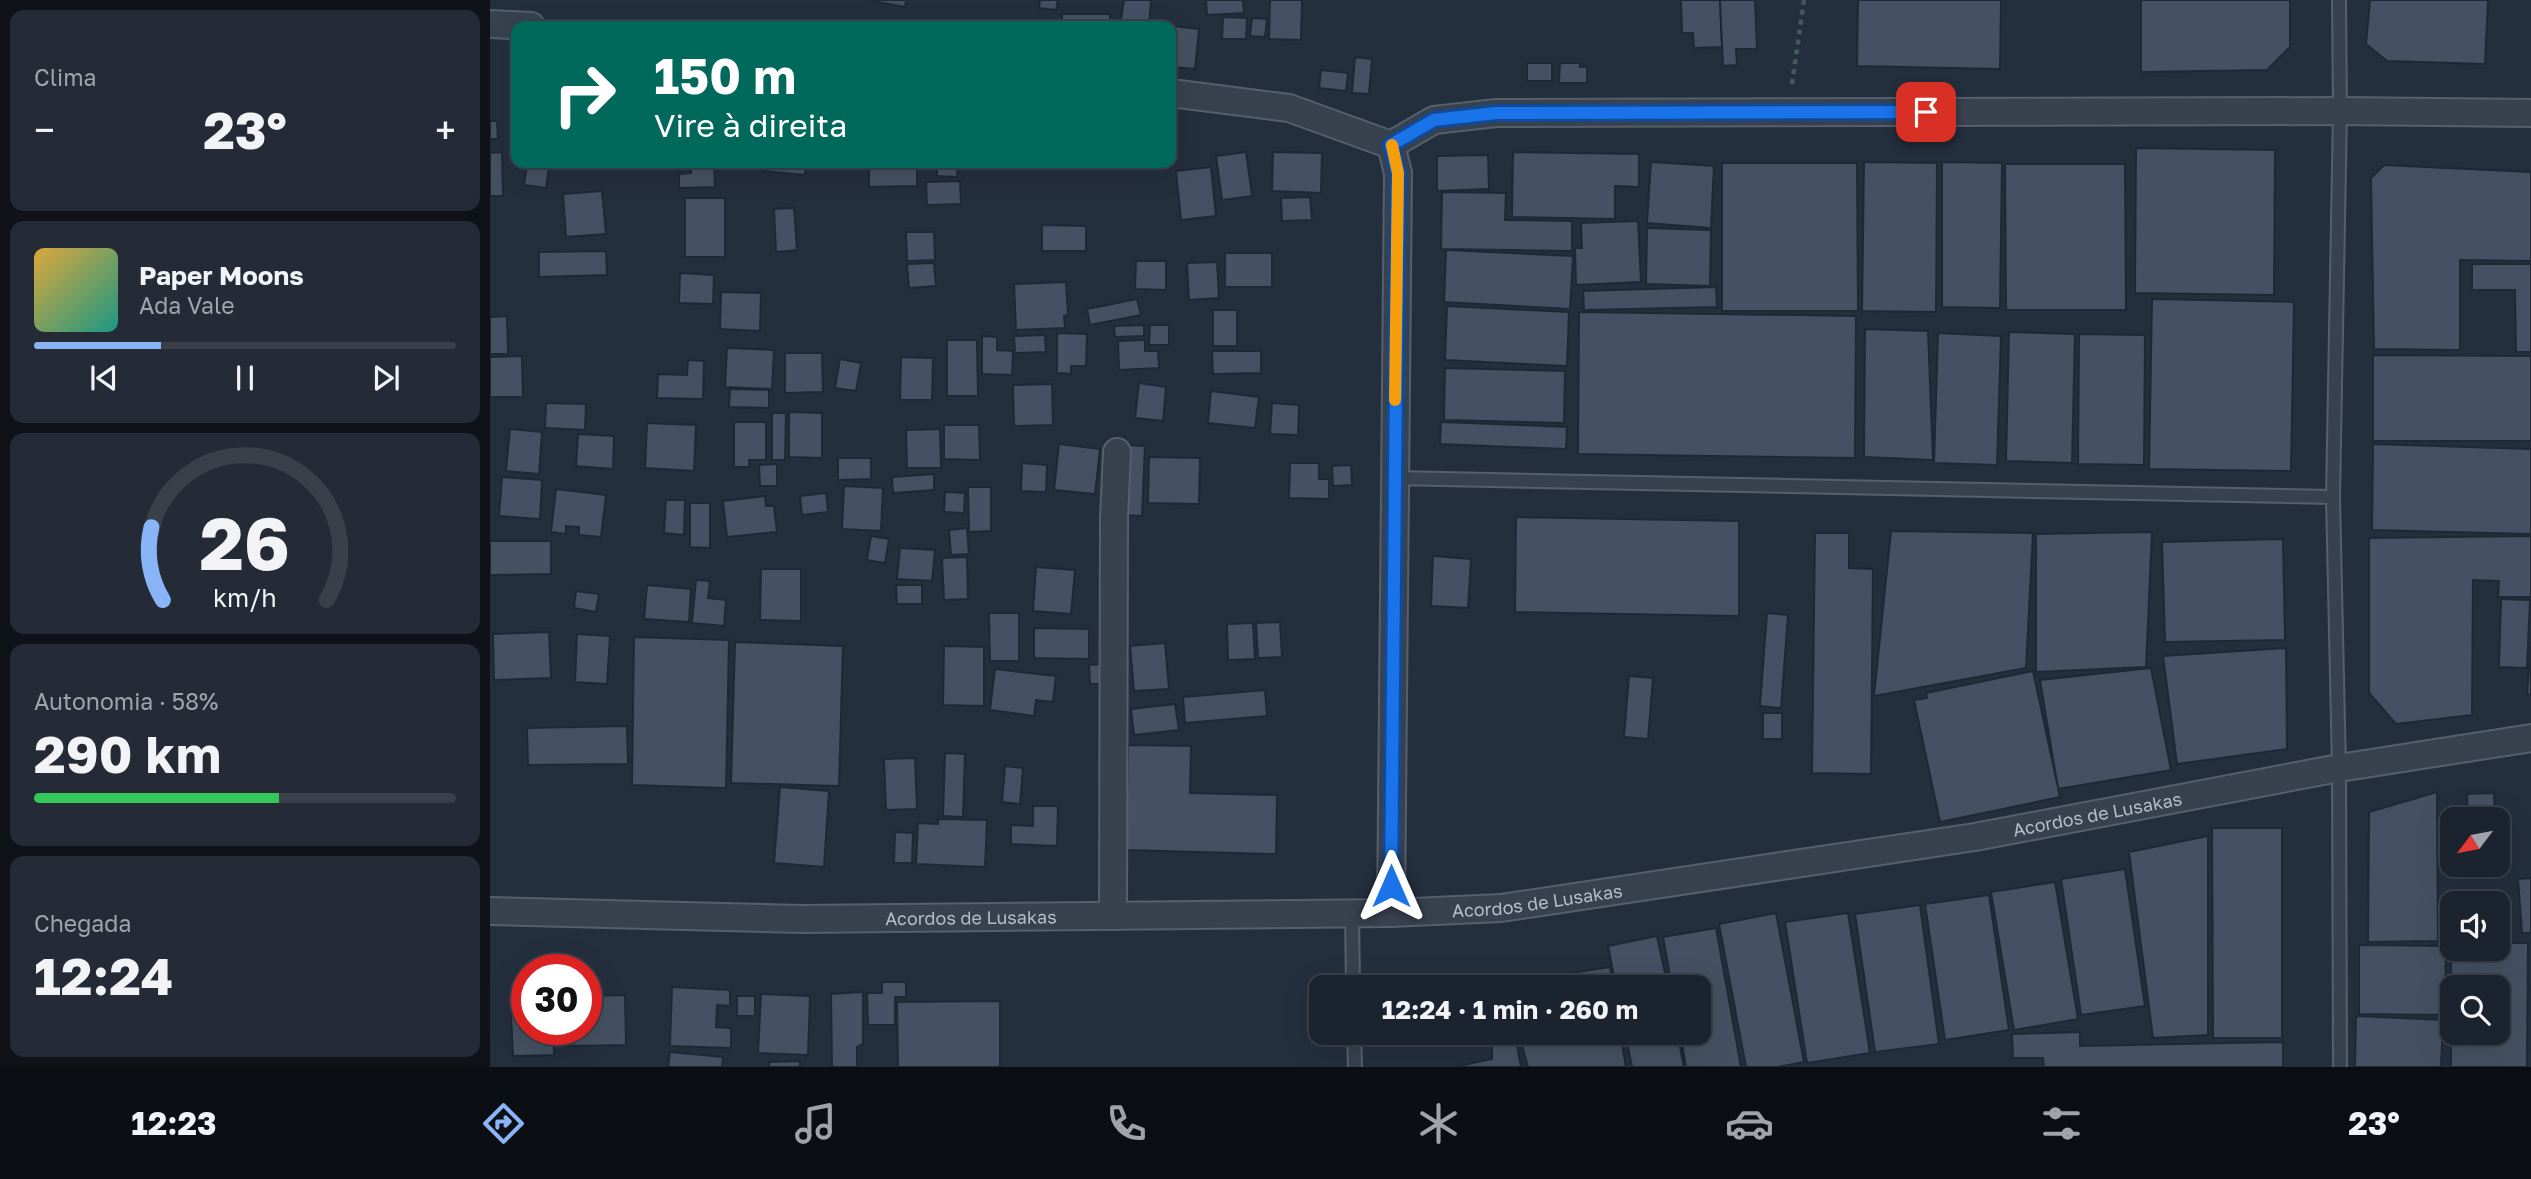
<!DOCTYPE html>
<html lang="pt">
<head>
<meta charset="utf-8">
<style>
	:root { --surface:#1b232e; --page:#242b36; --text:#f1f3f6; --muted:#a0a4aa; --line:#39404a; --accent:#8ab4f8 }
	body { margin:0; font-family:"Golos Text",sans-serif; background:var(--page); color:var(--text); height:100vh; display:flex; flex-direction:column; font-size:26px; white-space:nowrap }
	* { box-sizing:border-box; margin:0 }
	p { font-size:23px; color:var(--muted) }
	.icon { flex:none; width:38px; height:38px; fill:none; stroke:currentColor; stroke-width:2; stroke-linecap:round; stroke-linejoin:round }
	.map { position:relative; flex:1; overflow:hidden }
	.panel { display:flex; flex-direction:column; gap:10px; padding:10px; background:#0f1319; width:490px }
	.panel>* { flex:none }
	.top-card { position:absolute; left:21px; top:21px; width:665px; height:147px; border-radius:14px; box-shadow:0 7px 28px #0002,0 0 0 2px var(--line); background:#00695c; color:#fff; overflow:hidden }
	.needle { width:46px; rotate:238deg }
	.tools { position:absolute; left:1950px; top:807px; display:grid; gap:14px }
	.tools a { display:grid; place-items:center; width:70px; height:70px; border-radius:14px; background:var(--surface); box-shadow:0 7px 28px #0002,0 0 0 2px var(--line); font-size:35px }
	.speed { position:absolute; left:21px; top:954px; display:flex; gap:14px; font-size:35px; font-weight:700; text-align:center }
	.speed>* { display:grid; place-content:center; width:91px; height:91px; border-radius:50%; background:var(--surface); box-shadow:0 7px 28px #0002,0 0 0 2px var(--line); line-height:1 }
	.speed .limit { border:10px solid #d22; background:#fff; color:#111 }
	.pin { position:absolute; display:grid; place-items:center; width:60px; height:60px; color:#fff; margin:-30px; border-radius:14px; box-shadow:0 4px 10px #0006 }
	.me { position:absolute; width:77px; margin:-38px; rotate:0deg; stroke-linejoin:round; filter:drop-shadow(0 0 5px #0008) }
	.turn { display:flex; align-items:center; gap:24px; height:147px; padding:0 28px; font-size:32px }
	.turn .icon { width:91px; height:91px; stroke-width:2.5 }
	.turn b { display:block; font-size:49px; line-height:60px }
	.big { font-size:52px; font-weight:700; line-height:1.1 }
	.panel .card { flex:1; display:flex; flex-direction:column; justify-content:center; gap:10px; min-width:0; padding:0 24px; border-radius:14px; background:var(--page) }
	.panel .dial { align-items:center; gap:0 }
	.dial svg { height:182px; overflow:visible; fill:none; stroke:var(--line); stroke-width:7; stroke-linecap:round; text-anchor:middle }
	.dial text { fill:var(--text); stroke:none }
	.song { display:flex; align-items:center; gap:21px }
	.cover { width:84px; height:84px; border-radius:10px; background:linear-gradient(135deg,hsl(40 70% 55%),hsl(170 70% 35%)) }
	.played { height:7px; border-radius:4px; background:linear-gradient(90deg,var(--accent) 30%,var(--line) 30%) }
	.keys { display:flex; justify-content:space-around; direction:ltr }
	.heat { display:flex; justify-content:space-between; align-items:center; font-size:38px; direction:ltr }
	.charge { height:10px; border-radius:5px; background:linear-gradient(90deg,#34c759 58%,var(--line) 0) }
	.trip { position:absolute; left:819px; top:975px; width:402px; height:70px; border-radius:14px; background:var(--surface); box-shadow:0 7px 28px #0002,0 0 0 2px var(--line); font-weight:700; line-height:70px; text-align:center }
	.tab-bar { display:flex; height:112px; justify-content:space-around; align-items:center; background:#0b0e12; color:var(--muted) }
	.tab-bar .icon { width:49px; height:49px }
	.tab-bar .current { color:var(--accent) }
	.tab-bar b { font-size:32px; color:var(--text) }
	main { display:flex; flex:1; min-height:0 }
	.map>svg:first-child { display:block }
	.building { fill:#455162; stroke:#1f2835; stroke-width:2; fill-rule:evenodd }
	.lines { fill:none; stroke-linecap:round; stroke-linejoin:round }
	.service-casing { stroke:#565f6c; stroke-width:16 }
	.minor-casing { stroke:#565f6c; stroke-width:30 }
	.path { stroke:#44595c; stroke-width:4.5; stroke-dasharray:5 5; stroke-linecap:butt }
	.service { stroke:#38414e; stroke-width:12 }
	.minor { stroke:#38414e; stroke-width:26 }
	.route-casing { stroke:#114b97; stroke-width:18 }
	.route { stroke:#1a73e8; stroke-width:12 }
	.slow { stroke:#f59e0b; stroke-width:12 }
	.labels { text-anchor:middle; dominant-baseline:central; stroke-width:7; stroke-linejoin:round; paint-order:stroke }
	.street-label { font-size:18px; fill:#b4bcc9; stroke:#1d2633 }
</style>
</head>
<body>
<main>
<section class="panel">
<div class="card"><p>Clima</p>
<div class="heat"><a>−</a><b class="big">23°</b><a>+</a></div>
</div>
<div class="card">
<div class="song"><i class="cover"></i><div><b>Paper Moons</b><p>Ada Vale</p></div></div>
<div class="played"></div>
<div class="keys"><svg class="icon" aria-label="previous" viewBox="0 0 24 24"><path d="M18 5L8 12l10 7zM5 5v14"/></svg><svg class="icon" aria-label="pause" viewBox="0 0 24 24"><path d="M8 5v14M16 5v14"/></svg><svg class="icon" aria-label="next" viewBox="0 0 24 24"><path d="M6 5l10 7-10 7zM19 5v14"/></svg></div>
</div>
<div class="card dial"><svg viewBox="0 0 100 80">
<path d="M14 69A42 42 0 1 1 86 69"/>
<path d="M14 69A42 42 0 0 1 9 37" stroke="#8ab4f8"/>
<text x="50" y="56" font-size="32" font-weight="700">26</text>
<text x="50" y="72" font-size="11">km/h</text>
</svg></div>
<div class="card"><p>Autonomia · 58%</p><b class="big">290 km</b><div class="charge"></div></div>
<div class="card"><p>Chegada</p><b class="big">12:24</b></div>
</section>
<div class="map">
<svg width="2041" height="1067" viewBox="0 0 2041 1067">
	<rect width="100%" height="100%" fill="#242f3e"/>
	<g class="building">
		<path d="M377,0H416L415,7Z"/>
		<path d="M550,0H568L566,10L549,8Z"/>
		<path d="M634,0H661L659,26H630Z"/>
		<path d="M716,0H753L754,13L717,15Z"/>
		<path d="M780,0H812L811,40L779,39Z"/>
		<path d="M1191,0H1230L1232,47L1204,48L1203,33H1192Z"/>
		<path d="M1230,0H1265L1267,49H1246L1247,65L1233,66Z"/>
		<path d="M1368,0H1511L1510,69L1367,66Z"/>
		<path d="M1651,0H1800V47L1777,70L1651,72Z"/>
		<path d="M1880,0H1998L1995,64L1897,61L1876,44Z"/>
		<rect x="572" y="14" width="48" height="12"/>
		<path d="M733,17L757,18L756,39H732Z"/>
		<path d="M762,18L777,19L775,37L760,36Z"/>
		<path d="M683,26L709,29L705,69L681,67Z"/>
		<path d="M865,57L882,59L879,94L862,93Z"/>
		<rect x="1037" y="63" width="25" height="18"/>
		<path d="M1070,63H1090V67H1097V83H1069Z"/>
		<path d="M831,70L858,73L856,91L829,88Z"/>
		<path d="M0,121H7L8,139H0Z"/>
		<path d="M1646,148L1785,150L1784,295L1645,293Z"/>
		<path d="M12,152L13,196H0V153Z"/>
		<path d="M756,152L762,196L732,200L726,156Z"/>
		<path d="M783,152L832,153L831,193L782,191Z"/>
		<path d="M1023,152L1149,154V187L1125,186V219L1022,217Z"/>
		<path d="M998,155L999,189L947,191V156Z"/>
		<path d="M1161,162L1224,166L1221,228L1157,223Z"/>
		<path d="M1374,162L1447,163L1446,312L1372,311Z"/>
		<path d="M1452,162L1512,163L1510,308L1452,307Z"/>
		<rect x="154" y="163" width="39" height="6"/>
		<path d="M201,163H224L225,187L189,188V174L201,173Z"/>
		<path d="M274,163H316L315,175L273,171Z"/>
		<path d="M379,163H427V186L379,187Z"/>
		<path d="M447,163H468L467,177L447,176Z"/>
		<path d="M1232,163H1367L1368,311H1232Z"/>
		<path d="M37,164L59,167L56,188L34,185Z"/>
		<path d="M1515,164H1635L1636,310H1516Z"/>
		<path d="M1894,165L2041,172V261L1970,260V350L1884,349L1881,178Z"/>
		<path d="M721,167L726,216L691,220L686,171Z"/>
		<path d="M470,181L471,204L437,205L436,182Z"/>
		<path d="M112,191L116,234L76,237L73,194Z"/>
		<path d="M952,192L1016,193L1015,220L1082,221V251L951,249Z"/>
		<path d="M820,197L822,220L792,221L791,198Z"/>
		<rect x="195" y="198" width="40" height="59"/>
		<path d="M304,208L307,250L286,252L284,209Z"/>
		<path d="M1148,221L1151,282L1086,285L1085,248H1092L1091,223Z"/>
		<path d="M552,225L596,226V251H552Z"/>
		<path d="M1157,228L1221,230L1220,286L1156,284Z"/>
		<path d="M416,232H444L445,260L417,261Z"/>
		<path d="M956,250L1083,256L1080,309L954,302Z"/>
		<path d="M116,251L117,275L49,277V252Z"/>
		<rect x="735" y="253" width="47" height="34"/>
		<path d="M646,261H676V290L645,289Z"/>
		<path d="M727,262L729,298L699,300L697,263Z"/>
		<path d="M444,263L446,286L419,288L417,264Z"/>
		<path d="M1982,264H2041V352H2026L2025,290H1982Z"/>
		<path d="M190,273L224,275L223,304L189,303Z"/>
		<path d="M576,282L578,315L574,316L575,328L526,330L524,284Z"/>
		<path d="M1226,287L1227,307L1094,310L1093,291Z"/>
		<path d="M231,292L271,293L270,331L230,329Z"/>
		<path d="M647,299L651,315L600,325L597,309Z"/>
		<path d="M1662,299L1804,302L1801,471L1659,469Z"/>
		<path d="M957,306L1079,312L1077,366L955,360Z"/>
		<rect x="723" y="310" width="24" height="36"/>
		<path d="M1089,312L1366,316L1365,458L1088,454Z"/>
		<path d="M17,316L18,354H0V317Z"/>
		<path d="M654,325V336L625,337L624,326Z"/>
		<path d="M660,325H679V345H659Z"/>
		<path d="M1375,329L1438,331L1443,460L1374,457Z"/>
		<path d="M1519,332L1585,334L1582,463L1516,461Z"/>
		<path d="M567,333L597,334L596,366H581V374L567,373Z"/>
		<path d="M1448,333L1511,336L1507,465L1444,463Z"/>
		<path d="M1589,334L1655,335L1654,465L1588,464Z"/>
		<path d="M555,335L556,352L525,353L524,336Z"/>
		<path d="M492,336L507,337V350L523,351L522,375L492,374Z"/>
		<path d="M457,340H487L488,396H457Z"/>
		<path d="M655,340V351H668L669,368L629,370L628,341Z"/>
		<path d="M237,348L284,350L282,389L235,387Z"/>
		<path d="M722,351H771V373L723,374Z"/>
		<path d="M295,353H332L333,392L295,393Z"/>
		<path d="M1883,355L2041,356V441H1883Z"/>
		<path d="M32,356L33,397H0V357Z"/>
		<path d="M411,357L443,358L442,400H410Z"/>
		<path d="M350,359L371,363L366,391L345,388Z"/>
		<path d="M198,360L214,361L213,399L167,398L168,374L197,375Z"/>
		<path d="M955,368L1075,371L1074,423L954,420Z"/>
		<path d="M649,383L676,387L673,421L645,418Z"/>
		<path d="M562,384L563,425L524,426L523,385Z"/>
		<path d="M240,389L279,390V408L239,407Z"/>
		<path d="M721,391L769,397L765,428L718,423Z"/>
		<path d="M56,403L96,404L95,430L55,428Z"/>
		<path d="M782,403L809,405L808,435L780,434Z"/>
		<path d="M299,412L332,413V458L299,457Z"/>
		<path d="M282,413H296L295,460H282Z"/>
		<path d="M244,422H276V460H259V467H244Z"/>
		<path d="M951,422L1077,427L1076,449L950,444Z"/>
		<path d="M157,423L206,425L204,471L155,468Z"/>
		<path d="M454,425H489L490,460L454,459Z"/>
		<path d="M20,429L52,432L49,474L16,471Z"/>
		<path d="M450,429L451,468H417L416,430Z"/>
		<path d="M88,434L124,436L123,469L86,466Z"/>
		<path d="M569,444L610,449L605,494L564,490Z"/>
		<path d="M1883,444L2041,449V534L1882,530Z"/>
		<path d="M634,445L655,446L652,516L632,515Z"/>
		<path d="M659,457L710,458L709,504L658,503Z"/>
		<path d="M348,458H381V479L348,480Z"/>
		<path d="M532,463L557,465L556,492L531,491Z"/>
		<path d="M800,463H829V479H839V499L799,498Z"/>
		<path d="M287,464V486H270L269,465Z"/>
		<path d="M861,465L862,485L843,486L842,466Z"/>
		<path d="M444,474V490L403,493L402,477Z"/>
		<path d="M12,477L52,480L50,519L9,516Z"/>
		<path d="M354,486L393,488L391,531L352,529Z"/>
		<path d="M478,487H501V531L479,532Z"/>
		<path d="M66,489L116,495L111,537L89,535V527L76,526V534L61,532Z"/>
		<path d="M455,492L475,493L474,513L454,512Z"/>
		<path d="M336,493L338,512L312,515L310,496Z"/>
		<path d="M275,496L276,506H284L287,532L237,537L233,501Z"/>
		<path d="M176,500H195L194,535L174,533Z"/>
		<path d="M200,503H220V548L200,547Z"/>
		<path d="M1026,517L1249,521V616L1025,612Z"/>
		<path d="M477,528L479,554L461,555L459,530Z"/>
		<path d="M1401,531L1543,533L1536,668L1384,696Z"/>
		<path d="M1662,532L1656,667L1546,672V534Z"/>
		<path d="M1325,533H1359V568L1383,569L1381,774L1322,773Z"/>
		<path d="M381,536L399,539L395,563L377,560Z"/>
		<path d="M2041,536V597H2008L2009,581L1983,580L1982,715L1906,724L1879,693V538Z"/>
		<path d="M1793,539L1795,640L1675,642L1672,542Z"/>
		<path d="M0,541H61V574L0,575Z"/>
		<path d="M410,548L445,550L442,581L407,579Z"/>
		<path d="M943,556L981,559L978,608L941,606Z"/>
		<path d="M477,557L478,599L454,600L452,558Z"/>
		<path d="M546,567L585,570L581,614L543,611Z"/>
		<path d="M271,569H311V621L270,620Z"/>
		<path d="M206,580L220,581L218,598L236,600L234,626L202,623Z"/>
		<path d="M157,585L201,589L199,622L154,619Z"/>
		<path d="M406,585H432V604H407Z"/>
		<path d="M86,591L109,594L106,612L84,608Z"/>
		<path d="M2011,599L2040,600L2037,668L2009,667Z"/>
		<path d="M499,613H529V661H500Z"/>
		<path d="M1277,613L1298,615L1291,708L1270,706Z"/>
		<path d="M790,622L792,657L768,658L766,623Z"/>
		<path d="M763,623L765,659L738,660L737,624Z"/>
		<path d="M544,628L599,629V659L544,658Z"/>
		<path d="M59,632L61,678L4,680L3,634Z"/>
		<path d="M87,634L120,636L117,684L85,682Z"/>
		<path d="M144,637L239,640L236,788L142,785Z"/>
		<path d="M245,642L353,646L349,786L241,783Z"/>
		<path d="M675,643L679,689L644,691L640,646Z"/>
		<path d="M454,646L494,647V706L453,705Z"/>
		<path d="M2041,646V694L2037,695Z"/>
		<path d="M1796,648L1797,749L1687,764L1673,656Z"/>
		<path d="M614,664L615,684H600L599,665Z"/>
		<path d="M1661,668L1681,770L1568,789L1550,680Z"/>
		<path d="M505,669L566,676L563,702L546,700L544,716L500,710Z"/>
		<path d="M1543,671L1570,797L1450,822L1424,700L1437,698L1436,693Z"/>
		<path d="M1139,676L1163,678L1158,739L1134,737Z"/>
		<path d="M775,690L777,716L695,723L693,697Z"/>
		<path d="M685,704L689,730L644,735L641,709Z"/>
		<rect x="1273" y="713" width="19" height="26"/>
		<path d="M137,726L138,764L38,765L37,728Z"/>
		<path d="M638,745L701,746L700,793L787,795L786,854L636,850Z"/>
		<path d="M455,753L475,754L473,817L453,816Z"/>
		<path d="M425,758L427,809L396,810L394,759Z"/>
		<path d="M515,766L533,768L530,804L512,802Z"/>
		<path d="M290,787L339,791L334,867L284,863Z"/>
		<path d="M1947,792L1948,941L1878,942L1879,812Z"/>
		<path d="M2004,793L2005,819H1978L1977,794Z"/>
		<path d="M543,806H568L567,846L521,844V825L543,826Z"/>
		<path d="M448,819L497,820L495,867L426,864L428,823L448,824Z"/>
		<path d="M1722,828H1792V1038H1723Z"/>
		<path d="M405,832L423,833L422,863H404Z"/>
		<path d="M1718,836V1035L1663,1038L1639,852Z"/>
		<path d="M1635,869L1655,1006L1591,1015L1571,879Z"/>
		<path d="M2041,878V933H2032L2028,879Z"/>
		<path d="M1565,882L1588,1019L1524,1030L1501,892Z"/>
		<path d="M1499,895L1519,1030L1455,1040L1435,904Z"/>
		<path d="M1430,905L1449,1044L1385,1052L1365,914Z"/>
		<path d="M1286,913L1314,1062L1288,1067H1256L1229,924Z"/>
		<path d="M1358,913L1380,1053L1317,1063L1295,922Z"/>
		<path d="M1226,928L1251,1067H1196L1190,1032H1209V987H1182L1173,937Z"/>
		<path d="M1167,936L1178,987H1126L1118,946Z"/>
		<path d="M1961,943L1962,948H2007V943H2038L2037,1067H1961ZM1962,987H2007V1032H1962Z"/>
		<path d="M1869,945L1956,946L1955,1015L1869,1014Z"/>
		<path d="M1120,967L1123,987H1029L1030,981Z"/>
		<path d="M392,982H416V997H405V1025H378L377,993H392Z"/>
		<path d="M182,987L240,990V1006L227,1005L226,1027L241,1028V1048L180,1046Z"/>
		<path d="M373,992V1044L367,1047V1067H342L341,994Z"/>
		<path d="M37,993V1029H63L64,1055L23,1056L20,994Z"/>
		<path d="M271,994L320,996L318,1055L268,1053Z"/>
		<path d="M135,995L136,1045L73,1046L72,1029H96V996Z"/>
		<rect x="247" y="996" width="18" height="20"/>
		<path d="M510,1001V1067H408L407,1002Z"/>
		<path d="M1866,1016L1953,1020L1951,1067H1865Z"/>
		<path d="M1028,1032H1130L1136,1067H1038Z"/>
		<path d="M1135,1032H1187L1194,1067H1142Z"/>
		<path d="M1590,1032V1046L1793,1042V1067H1554L1553,1058H1523L1522,1034Z"/>
		<path d="M1025,1034L1031,1067H964L1002,1059V1038Z"/>
		<path d="M180,1052L233,1057L232,1067H178Z"/>
		<path d="M310,1061V1067H279V1062Z"/>
	</g>
	<g class="lines">
		<defs>
			<g id="service">
				<path d="M1849,0L1850,111L1843,497L1849,768L1850,1067"/>
				<path d="M904,478L1843,497"/>
				<path d="M862,913L863,987"/>
				<path d="M864,1032L865,1067"/>
			</g>
			<g id="minor">
				<path d="M0,24L41,26"/>
				<path d="M681,93L799,108L901,145"/>
				<path d="M901,145L944,120L1006,113L1850,111L2041,113"/>
				<path id="s1" d="M0,911L312,919L901,913L1011,908L1485,837L1849,768L2041,738"/>
				<path d="M901,913L908,173L901,145"/>
				<path d="M623,916L624,518L627,452"/>
			</g>
		</defs>
		<use href="#service" class="service-casing"/>
		<use href="#minor" class="minor-casing"/>
		<path class="path" d="M1302,84L1314,0"/>
		<use href="#service" class="service"/>
		<use href="#minor" class="minor"/>
	</g>
	<g class="lines">
		<defs>
			<path id="route" d="M901,886L908,173L901,145L944,120L1006,113L1436,112"/>
		</defs>
		<use href="#route" class="route-casing"/>
		<use href="#route" class="route"/>
		<path class="slow" d="M902,145L908,173L905,400"/>
	</g>
	<g class="labels">
		<g class="street-label">
			<text stroke="none"><textPath href="#s1" startOffset="1615">Acordos de Lusakas</textPath></text>
			<text stroke="none"><textPath href="#s1" startOffset="1048">Acordos de Lusakas</textPath></text>
			<text stroke="none"><textPath href="#s1" startOffset="481">Acordos de Lusakas</textPath></text>
		</g>
	</g>
</svg>
<div class="tools">
<a><svg class="needle" viewBox="-14 -14 28 28"><path d="M0-13l5 13h-10z" fill="#e53935"/><path d="M0 13l5-13h-10z" fill="#a0a4aa"/></svg></a>
<a><svg class="icon" aria-label="sound" viewBox="0 0 24 24"><path d="M4 9h4l5-4v14l-5-4H4zM17 9q2 3 0 6"/></svg></a>
<a><svg class="icon" aria-label="search" viewBox="0 0 24 24"><circle cx="10" cy="10" r="6"/><path d="M15 15l6 6"/></svg></a>
</div>
<div class="speed"><div class="limit">30</div></div>
<div class="pin" style="left:1436px;top:112px;background:#d93025"><svg class="icon" aria-label="arrive" viewBox="0 0 24 24"><path d="M6 21V4h12l-3 4 3 4H6"/></svg></div>
<svg class="me" style="left:901px;top:886px" viewBox="-20 -20 40 40"><path d="M0-17L14 15 0 8-14 15z" fill="#1a73e8" stroke="#fff" stroke-width="4"/></svg>
<div class="trip">12:24 · 1 min · 260 m</div>
<div class="top-card">
<div class="turn"><svg class="icon" aria-label="right" viewBox="0 0 24 24"><path d="M7 20v-9h11M14 6l5 5-5 5"/></svg><div><b>150 m</b>Vire à direita</div></div>
</div>
</div>
</main>
<nav class="tab-bar">
<b>12:23</b>
<svg class="icon current" aria-label="directions" viewBox="0 0 24 24"><path d="M12 3l9 9-9 9-9-9zM9 14v-3h6M13 9l2 2-2 2"/></svg>
<svg class="icon" aria-label="music" viewBox="0 0 24 24"><path d="M9 18V5l10-2v13"/><circle cx="6" cy="18" r="3"/><circle cx="16" cy="16" r="3"/></svg>
<svg class="icon" aria-label="phone" viewBox="0 0 24 24"><path d="M5 4h4l2 5-3 2q2 4 5 5l2-3 5 2v4C11 20 4 13 5 4z"/></svg>
<svg class="icon" aria-label="climate" viewBox="0 0 24 24"><path d="M12 3v18M4 7l16 10M4 17L20 7"/></svg>
<svg class="icon" aria-label="car" viewBox="0 0 24 24"><path d="M5 17H2v-5l4-1 3-4h7l3 4 3 1v5h-3M9 17h6M6 11h13"/><circle cx="7" cy="17" r="2"/><circle cx="17" cy="17" r="2"/></svg>
<svg class="icon" aria-label="filters" viewBox="0 0 24 24"><path d="M4 7h16M4 17h16"/><circle cx="9" cy="7" r="2"/><circle cx="15" cy="17" r="2"/></svg>
<b>23°</b>
</nav>
</body>
</html>
